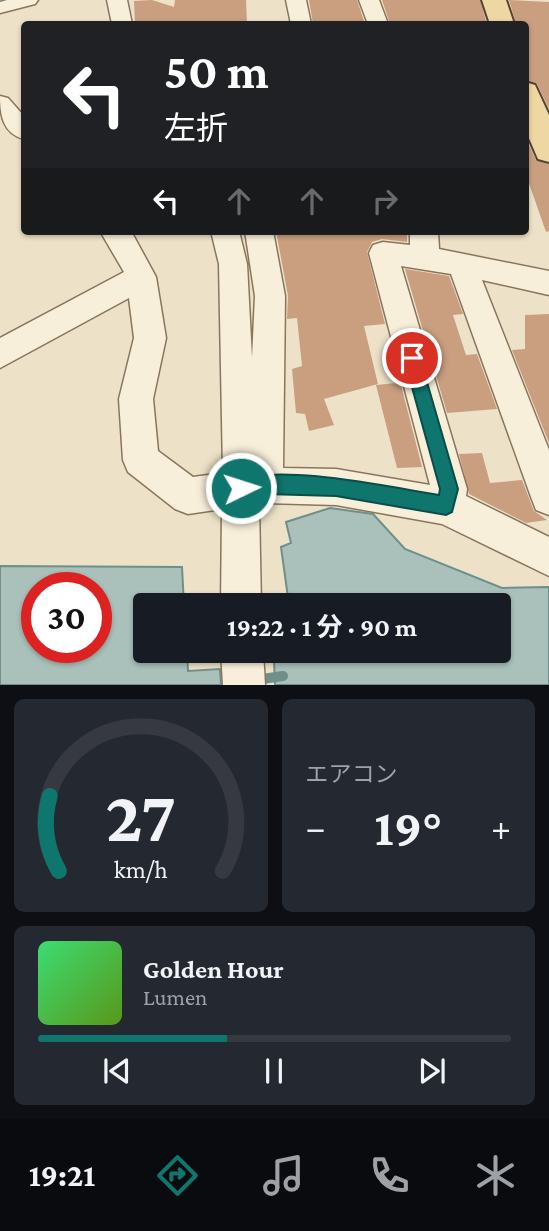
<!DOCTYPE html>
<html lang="ja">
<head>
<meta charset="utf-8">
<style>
	:root { --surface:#171b24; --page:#242831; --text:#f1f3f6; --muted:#9ea1a6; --line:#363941; --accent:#0f766e }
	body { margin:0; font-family:"Crimson Pro","Noto Sans JP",serif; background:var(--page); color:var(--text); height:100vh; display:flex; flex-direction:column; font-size:26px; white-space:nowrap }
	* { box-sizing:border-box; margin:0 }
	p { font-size:23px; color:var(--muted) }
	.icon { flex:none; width:38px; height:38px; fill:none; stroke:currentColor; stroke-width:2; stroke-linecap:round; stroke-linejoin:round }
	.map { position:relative; height:685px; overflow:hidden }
	.side { display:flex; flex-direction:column; gap:14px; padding:14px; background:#0d0f14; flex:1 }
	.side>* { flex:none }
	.top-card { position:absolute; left:21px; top:21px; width:508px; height:214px; border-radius:7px; box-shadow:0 2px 5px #0004; background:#202124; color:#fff; overflow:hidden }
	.speed { position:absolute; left:21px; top:572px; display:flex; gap:14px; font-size:35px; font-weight:700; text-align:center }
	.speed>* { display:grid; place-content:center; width:91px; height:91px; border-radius:50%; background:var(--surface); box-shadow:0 2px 5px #0004; line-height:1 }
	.speed .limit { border:10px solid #d22; background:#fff; color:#111 }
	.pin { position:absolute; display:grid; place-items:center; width:60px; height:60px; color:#fff; margin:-30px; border:4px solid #fff; border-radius:50%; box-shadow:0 2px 7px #0007 }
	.me { position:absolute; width:77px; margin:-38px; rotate:86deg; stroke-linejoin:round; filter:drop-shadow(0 0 5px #0008) }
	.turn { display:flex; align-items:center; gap:24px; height:147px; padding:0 28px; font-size:32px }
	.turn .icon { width:91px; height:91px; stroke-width:2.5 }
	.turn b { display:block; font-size:49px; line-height:60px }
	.lanes { display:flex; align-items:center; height:66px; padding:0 28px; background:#0003; justify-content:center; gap:35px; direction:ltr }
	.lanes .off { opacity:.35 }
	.big { font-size:52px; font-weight:700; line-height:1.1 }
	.side .card { flex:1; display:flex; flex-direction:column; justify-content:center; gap:10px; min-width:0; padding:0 24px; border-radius:10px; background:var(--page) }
	.side .dial { align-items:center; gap:0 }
	.dial svg { height:182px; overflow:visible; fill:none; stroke:var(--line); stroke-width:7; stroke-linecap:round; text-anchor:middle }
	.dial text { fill:var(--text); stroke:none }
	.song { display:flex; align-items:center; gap:21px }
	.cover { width:84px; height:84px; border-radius:10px; background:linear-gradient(135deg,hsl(140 70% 55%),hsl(90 70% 35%)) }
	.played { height:7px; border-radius:4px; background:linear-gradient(90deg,var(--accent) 40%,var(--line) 40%) }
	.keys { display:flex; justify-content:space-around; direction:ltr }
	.heat { display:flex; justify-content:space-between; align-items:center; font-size:38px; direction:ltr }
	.side .tiles { flex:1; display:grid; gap:14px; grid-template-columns:1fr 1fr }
	.card:last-child { grid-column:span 2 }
	.trip { position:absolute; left:133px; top:593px; width:378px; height:70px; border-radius:7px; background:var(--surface); box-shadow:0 2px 5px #0004; font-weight:700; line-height:70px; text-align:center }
	.dock { display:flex; height:112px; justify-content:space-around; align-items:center; background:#090b0e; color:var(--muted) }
	.dock .icon { width:49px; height:49px }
	.dock .current { color:var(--accent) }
	.dock b { font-size:32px; color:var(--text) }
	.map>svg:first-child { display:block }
	.water { fill:#a9c1ba; stroke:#6f9088; stroke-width:2; fill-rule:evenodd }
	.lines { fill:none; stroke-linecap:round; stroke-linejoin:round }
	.stream { stroke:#6f9088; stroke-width:10 }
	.building { fill:#ca9f7f }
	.minor-casing { stroke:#89755d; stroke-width:3 }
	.major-casing { stroke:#574331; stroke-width:4 }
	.minor { fill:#f8efdb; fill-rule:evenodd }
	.major { fill:#eed7a2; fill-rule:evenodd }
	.route { fill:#0f766e; stroke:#0a4d48; stroke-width:2 }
</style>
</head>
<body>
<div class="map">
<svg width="549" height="685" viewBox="0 0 549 685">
	<rect width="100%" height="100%" fill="#ede2c8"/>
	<g class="water">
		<path d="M330,508L373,514L405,549L502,588L549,587V685H275L274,660L295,656V651H499V606L289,605L281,547L291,543L286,522Z"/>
		<path d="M0,566L182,567L184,605L145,606V651H187L188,671L220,669L221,685H0ZM96,588V648H37V588Z"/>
	</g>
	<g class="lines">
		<path class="stream" d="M255,680L283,676"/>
	</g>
	<g class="building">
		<path d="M152,0L174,7L175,0H246L247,23L135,24L134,1Z"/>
		<path d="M309,0H357L365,24H313Z"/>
		<path d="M382,0H480L487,24H390Z"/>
		<path d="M509,0L549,2V109L537,84L525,80V24H516Z"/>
		<path d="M525,136L536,160L549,164V231L546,232L525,172Z"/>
		<path d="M276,231H407V242L382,239L372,242L367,252L385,324L364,326L378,384L324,399L334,425L309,431L305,414L296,413L292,369L302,366L297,318L287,319L288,296Z"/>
		<path d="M405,269L449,276L463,314L453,315L466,355L477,354L497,409L447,413Z"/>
		<path d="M549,314V443L512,350L525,349V315Z"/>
		<path d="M396,383L401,385L422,467L397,468L376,385Z"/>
		<path d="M482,453L490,483L522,480L534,511L547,520L526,523L469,494L459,454Z"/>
	</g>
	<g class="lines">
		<defs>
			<g id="minor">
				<path d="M7,0H38L35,4L0,13V2Z"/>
				<path d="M107,0H127L132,24H112Z"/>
				<path d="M286,0H306L311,24H291Z"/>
				<path d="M359,0H379L388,24H368Z"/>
				<path d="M0,96L8,98L24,116V139C3,134 0,115 0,96Z"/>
				<path d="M100,231H131L156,277L166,338L153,399L158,451L193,477L223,473L219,264L211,231H239L247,264L252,358L255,296L245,231H273L285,296L283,468L336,469L430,485L369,253L373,245L383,242L410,245V231H438L439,249L549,271V295L482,280L549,450V515L536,510L531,497L451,274L401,266L467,489L466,496L549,537V576L442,524L336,505L265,503L259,504L261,606H221L222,509L188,514L175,509L128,472L123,460L119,399L134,338L129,298L0,368V338L124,272Z"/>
				<path d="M221,651H263L265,685H223Z"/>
			</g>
			<g id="major">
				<path d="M482,0H506L514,24H490Z"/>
				<path d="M525,82L535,85L549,115V162L538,159L525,129Z"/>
			</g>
		</defs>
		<use href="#minor" class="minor-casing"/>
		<use href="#major" class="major-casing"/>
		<use href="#minor" class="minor"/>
		<use href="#major" class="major"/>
	</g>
	<path class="route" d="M412,351L420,358L458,489L452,512L446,515L336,496L265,494L241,497L235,494L232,488L235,481C280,463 389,487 439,495L440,489L404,358Z"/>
</svg>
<div class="speed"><div class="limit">30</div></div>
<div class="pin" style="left:412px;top:358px;background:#d93025"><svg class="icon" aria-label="arrive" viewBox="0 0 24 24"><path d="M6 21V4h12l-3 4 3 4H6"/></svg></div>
<svg class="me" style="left:241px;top:488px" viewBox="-20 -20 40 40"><circle r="17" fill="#0f766e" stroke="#fff" stroke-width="3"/><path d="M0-11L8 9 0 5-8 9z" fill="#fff"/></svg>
<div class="trip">19:22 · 1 分 · 90 m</div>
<div class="top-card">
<div class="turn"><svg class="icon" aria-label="left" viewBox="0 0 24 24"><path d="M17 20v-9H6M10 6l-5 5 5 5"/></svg><div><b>50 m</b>左折</div></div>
<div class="lanes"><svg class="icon" aria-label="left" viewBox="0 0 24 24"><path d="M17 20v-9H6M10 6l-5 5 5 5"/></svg><svg class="icon off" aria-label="ahead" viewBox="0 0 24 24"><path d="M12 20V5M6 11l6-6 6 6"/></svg><svg class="icon off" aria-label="ahead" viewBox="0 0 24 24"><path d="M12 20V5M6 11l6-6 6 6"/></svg><svg class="icon off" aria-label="right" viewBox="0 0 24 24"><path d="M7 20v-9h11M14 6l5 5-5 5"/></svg></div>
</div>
</div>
<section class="side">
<div class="tiles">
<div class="card dial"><svg viewBox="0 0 100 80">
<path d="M14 69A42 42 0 1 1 86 69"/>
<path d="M14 69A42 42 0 0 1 10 36" stroke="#0f766e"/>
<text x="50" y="56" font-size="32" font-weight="700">27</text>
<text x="50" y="72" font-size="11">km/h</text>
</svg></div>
<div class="card"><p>エアコン</p>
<div class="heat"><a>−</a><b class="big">19°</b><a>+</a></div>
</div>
<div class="card">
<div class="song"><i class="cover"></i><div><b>Golden Hour</b><p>Lumen</p></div></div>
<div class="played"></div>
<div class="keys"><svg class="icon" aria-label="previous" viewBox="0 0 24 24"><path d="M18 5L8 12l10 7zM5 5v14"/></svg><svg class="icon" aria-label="pause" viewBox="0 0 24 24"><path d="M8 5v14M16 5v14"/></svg><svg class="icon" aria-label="next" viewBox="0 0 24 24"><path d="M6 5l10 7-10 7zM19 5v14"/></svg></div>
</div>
</div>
</section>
<nav class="dock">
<b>19:21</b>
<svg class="icon current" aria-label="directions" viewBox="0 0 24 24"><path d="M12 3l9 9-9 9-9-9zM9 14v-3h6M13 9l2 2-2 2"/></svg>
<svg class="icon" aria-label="music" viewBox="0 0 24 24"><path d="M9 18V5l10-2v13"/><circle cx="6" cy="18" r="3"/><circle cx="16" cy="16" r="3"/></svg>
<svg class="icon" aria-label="phone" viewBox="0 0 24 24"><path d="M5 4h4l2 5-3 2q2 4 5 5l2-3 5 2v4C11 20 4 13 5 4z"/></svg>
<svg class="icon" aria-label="climate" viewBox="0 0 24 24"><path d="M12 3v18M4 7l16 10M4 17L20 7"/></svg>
</nav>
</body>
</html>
